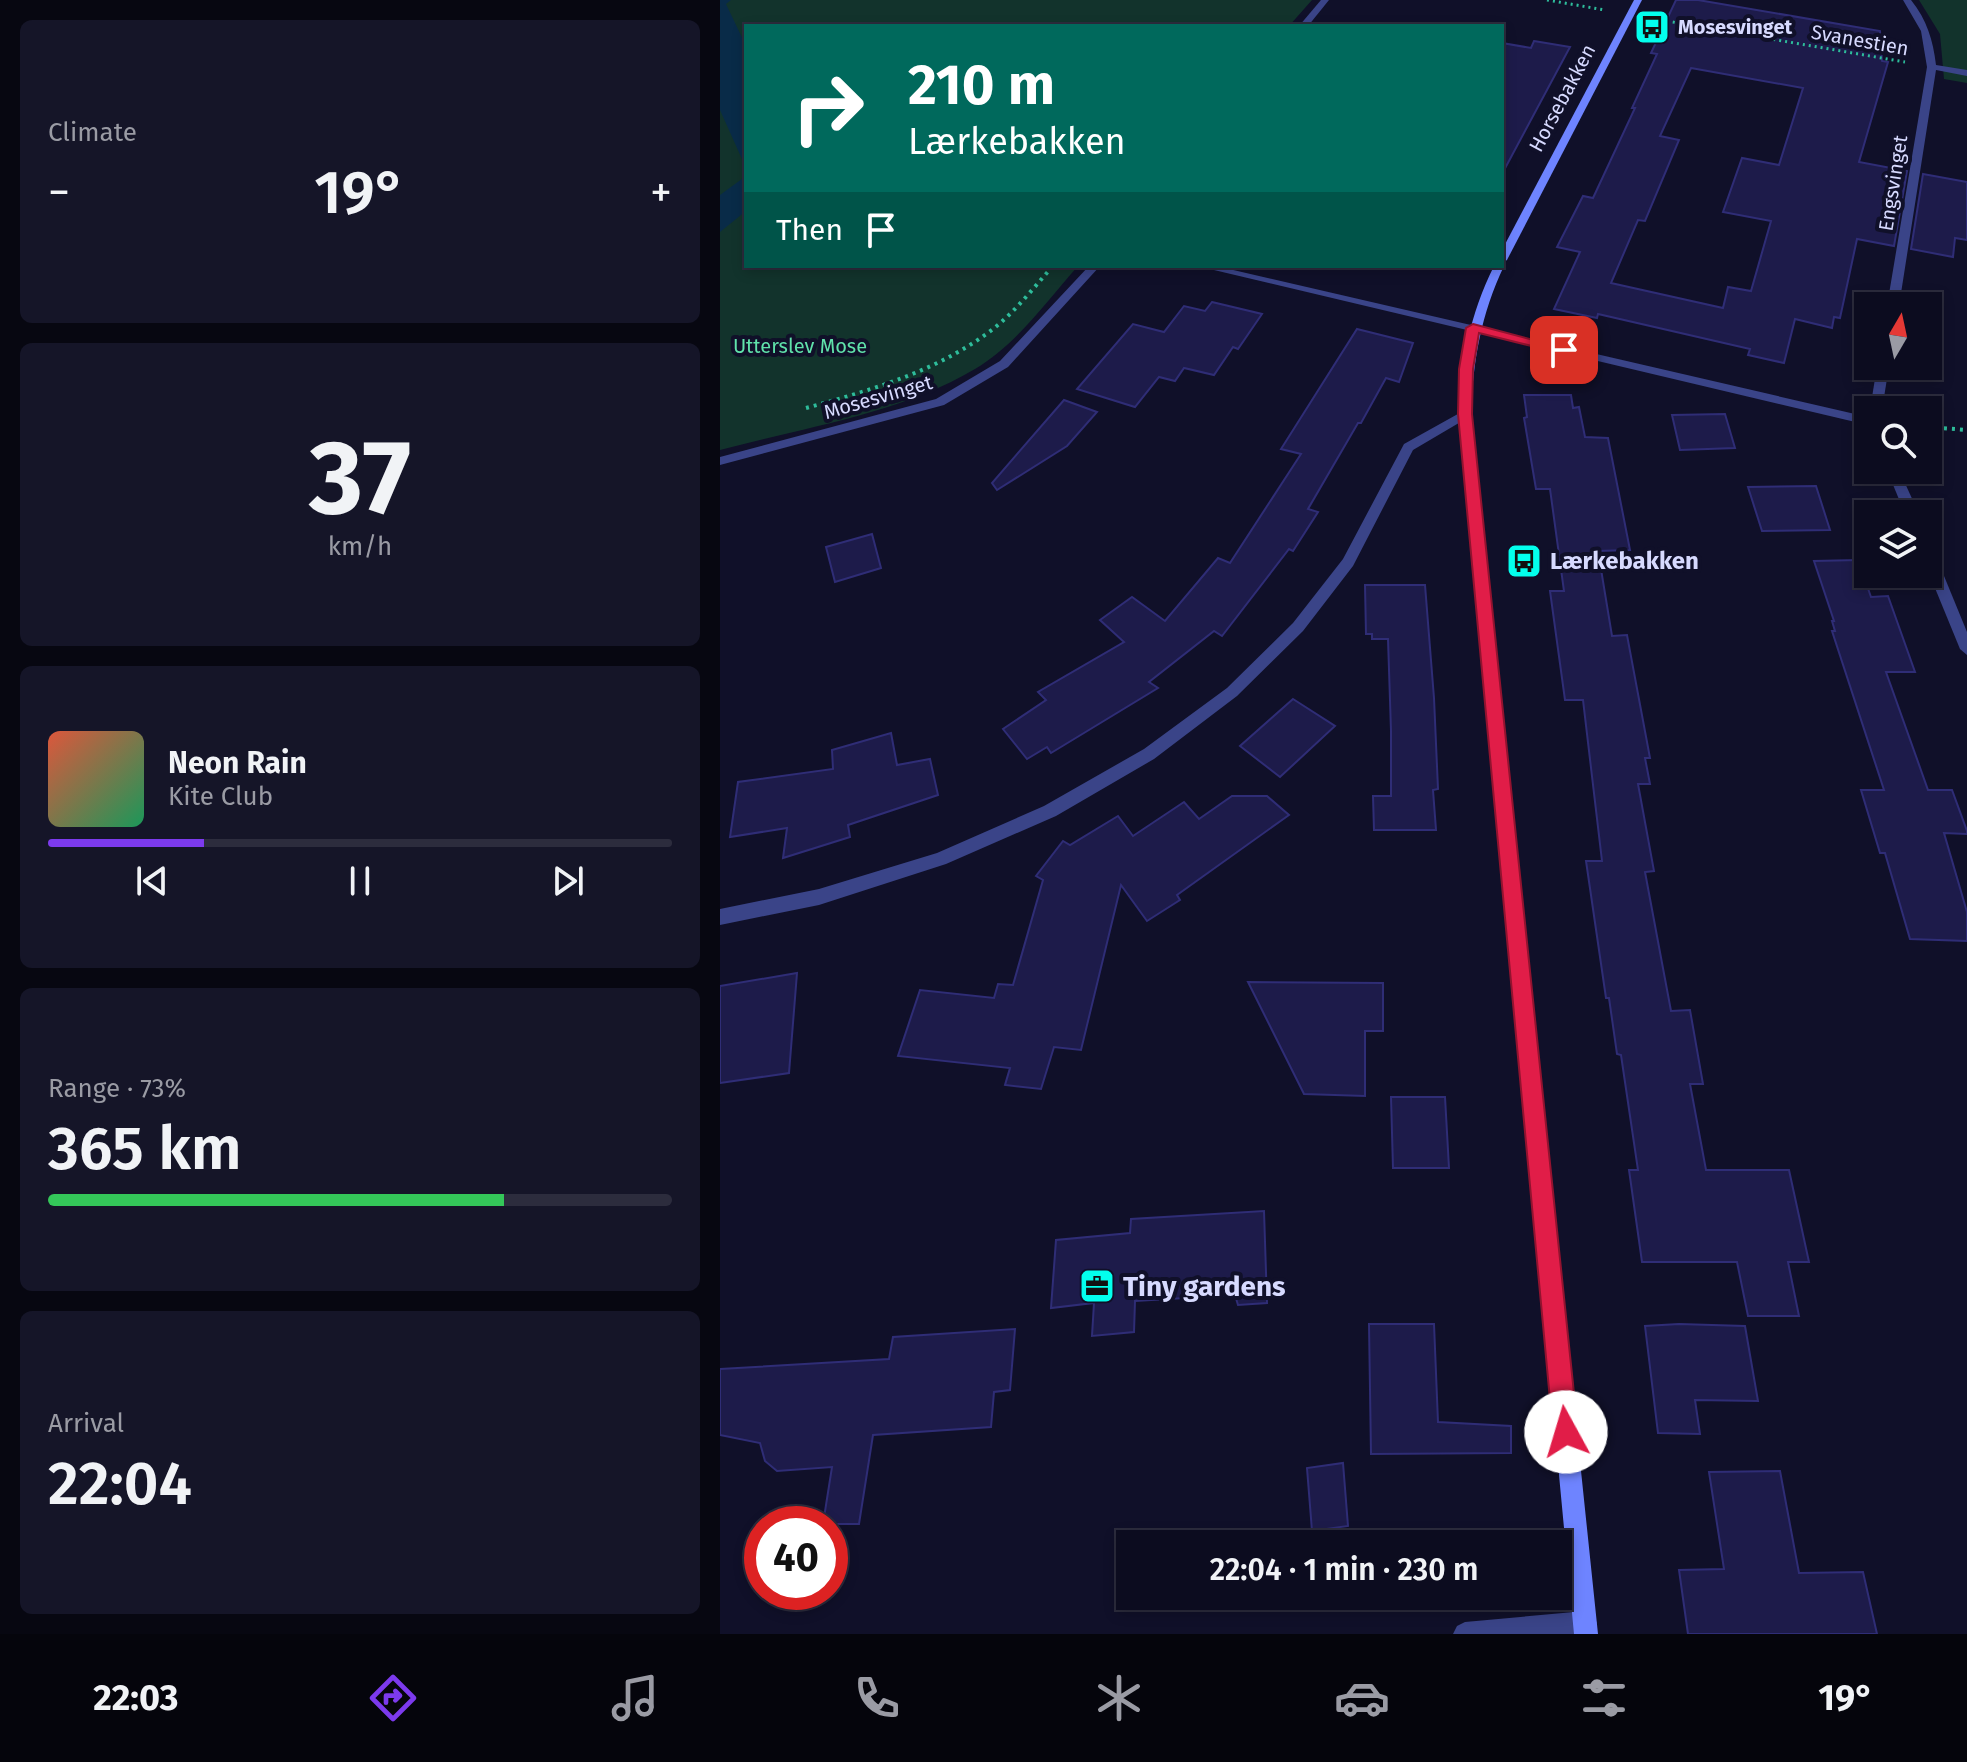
<!DOCTYPE html>
<html lang="en">
<head>
<meta charset="utf-8">
<style>
	:root { --surface:#0c0c1f; --page:#151528; --text:#f1f3f6; --muted:#9a9ba4; --line:#2c2c3d; --accent:#7c3aed }
	body { margin:0; font-family:"Fira Sans",sans-serif; background:var(--page); color:var(--text); height:100vh; display:flex; flex-direction:column; font-size:30px; white-space:nowrap }
	* { box-sizing:border-box; margin:0 }
	p { font-size:26px; color:var(--muted) }
	.icon { flex:none; width:44px; height:44px; fill:none; stroke:currentColor; stroke-width:2; stroke-linecap:round; stroke-linejoin:round }
	.map { position:relative; flex:1; overflow:hidden }
	.details { display:flex; flex-direction:column; gap:20px; padding:20px; background:#070711; width:720px }
	.details>* { flex:none }
	.hud { position:absolute; left:24px; top:24px; width:760px; height:244px; border-radius:0px; box-shadow:0 4px 12px #0003,0 0 0 2px var(--line); background:#00695c; color:#fff; overflow:hidden }
	.needle { width:52px; rotate:9deg }
	.tools { position:absolute; left:1134px; top:292px; display:grid; gap:16px }
	.tools a { display:grid; place-items:center; width:88px; height:88px; border-radius:0px; background:var(--surface); box-shadow:0 4px 12px #0003,0 0 0 2px var(--line); font-size:40px }
	.speed { position:absolute; left:24px; top:1506px; display:flex; gap:16px; font-size:40px; font-weight:700; text-align:center }
	.speed>* { display:grid; place-content:center; width:104px; height:104px; border-radius:50%; background:var(--surface); box-shadow:0 4px 12px #0003,0 0 0 2px var(--line); line-height:1 }
	.speed .limit { border:12px solid #d22; background:#fff; color:#111 }
	.pin { position:absolute; display:grid; place-items:center; width:68px; height:68px; color:#fff; margin:-34px; border-radius:16px; box-shadow:0 4px 12px #0006 }
	.me { position:absolute; width:88px; margin:-44px; rotate:354deg; stroke-linejoin:round; filter:drop-shadow(0 0 6px #0008) }
	.turn { display:flex; align-items:center; gap:28px; height:168px; padding:0 32px; font-size:36px }
	.turn .icon { width:104px; height:104px; stroke-width:2.5 }
	.turn b { display:block; font-size:56px; line-height:68px }
	.then { display:flex; align-items:center; height:76px; padding:0 32px; background:#0003; gap:16px; font-size:30px }
	.big { font-size:60px; font-weight:600; line-height:1.1 }
	.details .widget { flex:1; display:flex; flex-direction:column; justify-content:center; gap:12px; min-width:0; padding:0 28px; border-radius:12px; background:var(--page) }
	.details .dial { align-items:center; gap:0 }
	.dial b { font-size:104px; line-height:1 }
	.song { display:flex; align-items:center; gap:24px }
	.cover { width:96px; height:96px; border-radius:12px; background:linear-gradient(135deg,hsl(10 70% 55%),hsl(150 70% 35%)) }
	.played { height:8px; border-radius:4px; background:linear-gradient(90deg,var(--accent) 25%,var(--line) 25%) }
	.keys { display:flex; justify-content:space-around; direction:ltr }
	.heat { display:flex; justify-content:space-between; align-items:center; font-size:44px; direction:ltr }
	.charge { height:12px; border-radius:6px; background:linear-gradient(90deg,#34c759 73%,var(--line) 0) }
	.trip { position:absolute; left:396px; top:1530px; width:456px; height:80px; border-radius:0px; background:var(--surface); box-shadow:0 4px 12px #0003,0 0 0 2px var(--line); font-weight:600; line-height:80px; text-align:center }
	.menu { display:flex; height:128px; justify-content:space-around; align-items:center; background:#05050c; color:var(--muted) }
	.menu .icon { width:56px; height:56px }
	.menu .selected { color:var(--accent) }
	.menu b { font-size:36px; color:var(--text) }
	main { display:flex; flex:1; min-height:0 }
	.map>svg:first-child { display:block }
	.green { fill:#12332c }
	.water { fill:#092b48 }
	.building { fill:#1d1b4a; stroke:#2f2d76; stroke-width:2; fill-rule:evenodd }
	.lines { fill:none; stroke-linecap:round; stroke-linejoin:round }
	.path-far1 { stroke:#2ebd9b; stroke-width:3; stroke-dasharray:2 4; stroke-linecap:butt }
	.path { stroke:#2ebd9b; stroke-width:4; stroke-dasharray:3 5; stroke-linecap:butt }
	.street { fill:#3a4488; fill-rule:evenodd }
	.secondary { fill:#6e84ff; fill-rule:evenodd }
	.route { fill:#e11d48; stroke:#92132f; stroke-width:2 }
	.labels { text-anchor:middle; dominant-baseline:central; stroke-width:8; stroke-linejoin:round; paint-order:stroke }
	.far-poi-label { font-size:20px; font-weight:bold; fill:#d7daff; stroke:#101029; text-anchor:start }
	.far-street-label { font-size:20px; fill:#d7daff; stroke:#101029 }
	.far-park-label { font-size:20px; fill:#60e2ab; stroke:#101029 }
	.poi-label { font-size:24px; font-weight:bold; fill:#d7daff; stroke:#101029; text-anchor:start }
	.near-poi-label { font-size:28px; font-weight:bold; fill:#d7daff; stroke:#101029; text-anchor:start }
</style>
</head>
<body>
<main>
<section class="details">
<div class="widget"><p>Climate</p>
<div class="heat"><a>−</a><b class="big">19°</b><a>+</a></div>
</div>
<div class="widget dial"><b>37</b><p>km/h</p></div>
<div class="widget">
<div class="song"><i class="cover"></i><div><b>Neon Rain</b><p>Kite Club</p></div></div>
<div class="played"></div>
<div class="keys"><svg class="icon" aria-label="previous" viewBox="0 0 24 24"><path d="M18 5L8 12l10 7zM5 5v14"/></svg><svg class="icon" aria-label="pause" viewBox="0 0 24 24"><path d="M8 5v14M16 5v14"/></svg><svg class="icon" aria-label="next" viewBox="0 0 24 24"><path d="M6 5l10 7-10 7zM19 5v14"/></svg></div>
</div>
<div class="widget"><p>Range · 73%</p><b class="big">365 km</b><div class="charge"></div></div>
<div class="widget"><p>Arrival</p><b class="big">22:04</b></div>
</section>
<div class="map">
<svg width="1247" height="1634" viewBox="0 0 1247 1634">
	<rect width="100%" height="100%" fill="#101029"/>
	<g class="green">
		<path d="M0,0H592L569,26H26V266H358C327,301 296,345 255,369C179,414 85,427 0,450Z"/>
		<path d="M1199,0H1247V83L1224,79L1220,34Z"/>
	</g>
	<g class="water">
		<path d="M0,0H11L6,4L26,46V168L0,110Z"/>
		<path d="M26,176V211L0,232V195Z"/>
	</g>
	<g class="building">
		<path d="M956,0H978L1160,31L1162,61L1168,62L1139,162L1187,171L1174,246L1137,239L1120,318L1114,317L1112,328L1075,319L1064,363L1028,355L1030,349L878,314L877,318L834,309L860,252L837,247L863,196L873,198L915,108H912L937,54L931,53ZM971,68L1083,88L1059,165L1022,158L1003,212L1051,221L1031,291L1008,287L1003,308L891,283L918,220L925,221L959,140L940,136Z"/>
		<path d="M814,41L850,47L782,174V43L811,48Z"/>
		<path d="M1203,174L1247,182V240L1235,238L1233,257L1191,249Z"/>
		<path d="M492,302L542,314L518,349L513,347L494,375L464,368L455,381L439,377L415,407L357,389L413,324L444,332L464,306L485,311Z"/>
		<path d="M637,329L693,343L679,382L666,378L641,423H638L588,509L598,512L573,551L569,549L502,636L494,631L429,682L438,688L331,753L327,747L307,759L283,729L326,700L318,692L404,642L380,620L412,597L445,621L498,558L510,563L581,454L561,449Z"/>
		<path d="M804,395H851L853,408L859,407L865,437L888,438L910,550L878,551L892,636L907,635L930,758H925L930,784H918L934,871L925,872L951,1011L970,1010L983,1084H970L986,1170H1069L1089,1262H1068L1079,1316H1028L1017,1262H922L909,1170H918L901,1055L897,1054L889,998H886L866,861H882L863,700H845L830,591H844L830,489H816L804,418L807,417Z"/>
		<path d="M344,400L377,412L347,446L277,490L272,483Z"/>
		<path d="M1005,414L1015,448L960,450L952,415Z"/>
		<path d="M1096,486L1110,530L1042,531L1028,487Z"/>
		<path d="M152,534L161,568L115,582L106,547Z"/>
		<path d="M1138,560L1151,597L1168,596L1195,672H1166L1208,790H1232L1247,831V834L1224,833L1247,912V941L1190,939L1165,853H1160L1141,790H1164L1112,631H1115L1112,621H1114L1094,561Z"/>
		<path d="M645,585H705L714,698L718,789L713,790L716,830H654L653,796H671V731L668,639H652V634H646Z"/>
		<path d="M573,699L615,726L560,777L520,746Z"/>
		<path d="M171,733L177,765L210,759L218,795L128,825L130,837L63,858L67,828L10,837L18,782L113,769L112,750Z"/>
		<path d="M512,796H547L569,815L457,895L460,900L427,921L401,885L361,1050L334,1047L321,1089L285,1085L290,1068L178,1056L200,990L274,998L278,984L293,985L323,880L316,876L343,841L350,845L398,816L413,836L464,802L479,819Z"/>
		<path d="M77,973L69,1073L0,1083V986Z"/>
		<path d="M528,982L663,983V1031H645V1096L584,1094Z"/>
		<path d="M671,1097H725L729,1168H673Z"/>
		<path d="M544,1211L547,1303L518,1305L515,1295L415,1301L414,1332L372,1336L374,1303L331,1308L336,1240L410,1233L411,1219Z"/>
		<path d="M649,1324H714L718,1422L791,1426V1453L651,1454Z"/>
		<path d="M959,1324L1025,1326L1038,1401L975,1400L980,1434L938,1433L925,1326Z"/>
		<path d="M295,1329L290,1390L274,1392L271,1427L153,1435L139,1524H103L112,1467L57,1471L45,1461L40,1443L0,1435V1369L169,1359L173,1337Z"/>
		<path d="M623,1463L628,1526L592,1531L587,1468Z"/>
		<path d="M1060,1471L1079,1573L1143,1572L1157,1634H968L959,1570L1004,1569L989,1472Z"/>
	</g>
	<g class="lines">
		<g class="path-far1">
			<path d="M827,0L885,10"/>
			<path d="M935,19L1185,62"/>
		</g>
		<g class="path">
			<path d="M86,408C152,390 218,371 273,329C296,311 314,287 333,266"/>
			<path d="M1208,427L1247,430"/>
		</g>
		<g class="street">
			<path d="M601,0H609L588,26H579Z"/>
			<path d="M1183,0H1191C1207,20 1213,40 1216,65L1247,70V76L1216,70L1179,306H1167L1207,67L1201,31Z"/>
			<path d="M369,266H380L288,367L224,405L0,465V457L216,399L280,361Z"/>
			<path d="M477,266H496L1148,417V425Z"/>
			<path d="M1157,366H1169L1162,410H1150Z"/>
			<path d="M745,410L749,411V417L693,450L633,566L583,631L517,696L434,759L336,816L226,864L99,905L0,925V909L99,889L217,853L324,806L424,749L507,688L573,623L623,559L684,444Z"/>
			<path d="M1167,470H1179L1199,514H1185Z"/>
			<path d="M1208,549L1215,554L1247,632V655L1240,649L1208,571Z"/>
			<path d="M865,1611L873,1615L877,1623L873,1631L867,1634H733L737,1626L745,1622Z"/>
		</g>
		<g class="secondary">
			<path d="M914,0H922L787,260L782,263V250Z"/>
			<path d="M783,264L784,266C761,314 753,361 751,414L878,1634H854L739,414C741,361 750,314 774,266H782Z"/>
		</g>
	</g>
	<path class="route" d="M753,324L851,350L844,354L759,333L753,369L752,414L858,1432L855,1441L846,1445L837,1441L833,1432L738,414L739,369L746,328Z"/>
	<defs>
		<symbol id="bus-square" viewBox="-11 -11 22 22"><rect x="-9" y="-9" width="18" height="18" rx="4" fill="#03ffed" stroke="#101029"/><path d="M-5-6H5V4H4V6H2V4H-2V6H-4V4H-5ZM-3.5-4V0h7V-4ZM-3.5 1.2v1.5H-2V1.2ZM2 1.2v1.5H3.5V1.2Z" fill="#111"/></symbol>
		<symbol id="office-square" viewBox="-11 -11 22 22"><rect x="-9" y="-9" width="18" height="18" rx="4" fill="#03ffed" stroke="#101029"/><path d="M-6-3h4V-5.5h4V-3h4V5H-6ZM-1-4.5V-3h2v-1.5ZM-6 0V1H6V0Z" fill="#111"/></symbol>
	</defs>
	<g fill-rule="evenodd">
		<use href="#bus-square" x="912" y="7" width="40" height="40"/>
		<use href="#bus-square" x="784" y="541" width="40" height="40"/>
		<use href="#office-square" x="357" y="1266" width="40" height="40"/>
	</g>
	<g class="labels">
		<g class="far-poi-label">
			<text x="958" y="27">Mosesvinget</text>
		</g>
		<g class="far-street-label">
			<text transform="translate(1140 40) rotate(10)">Svanestien</text>
			<text transform="translate(842 98) rotate(-62)">Horsebakken</text>
			<text transform="translate(1173 183) rotate(-81)">Engsvinget</text>
			<text transform="translate(158 397) rotate(-16)">Mosesvinget</text>
		</g>
		<g class="far-park-label">
			<text x="80" y="346">Utterslev Mose</text>
		</g>
		<g class="poi-label">
			<text x="830" y="561">Lærkebakken</text>
		</g>
		<g class="near-poi-label">
			<text x="403" y="1286">Tiny gardens</text>
		</g>
	</g>
</svg>
<div class="tools">
<a><svg class="needle" viewBox="-14 -14 28 28"><path d="M0-13l5 13h-10z" fill="#e53935"/><path d="M0 13l5-13h-10z" fill="#9a9ba4"/></svg></a>
<a><svg class="icon" aria-label="search" viewBox="0 0 24 24"><circle cx="10" cy="10" r="6"/><path d="M15 15l6 6"/></svg></a>
<a><svg class="icon" aria-label="layers" viewBox="0 0 24 24"><path d="M12 4l9 5-9 5-9-5zM3 14l9 5 9-5"/></svg></a>
</div>
<div class="speed"><div class="limit">40</div></div>
<div class="pin" style="left:844px;top:350px;background:#d93025"><svg class="icon" aria-label="arrive" viewBox="0 0 24 24"><path d="M6 21V4h12l-3 4 3 4H6"/></svg></div>
<svg class="me" style="left:846px;top:1432px" viewBox="-20 -20 40 40"><circle r="19" fill="#fff"/><path d="M0-13L10 11 0 6-10 11z" fill="#e11d48"/></svg>
<div class="trip">22:04 · 1 min · 230 m</div>
<div class="hud">
<div class="turn"><svg class="icon" aria-label="right" viewBox="0 0 24 24"><path d="M7 20v-9h11M14 6l5 5-5 5"/></svg><div><b>210 m</b>Lærkebakken</div></div>
<div class="then">Then<svg class="icon" aria-label="arrive" viewBox="0 0 24 24"><path d="M6 21V4h12l-3 4 3 4H6"/></svg></div>
</div>
</div>
</main>
<nav class="menu">
<b>22:03</b>
<svg class="icon selected" aria-label="directions" viewBox="0 0 24 24"><path d="M12 3l9 9-9 9-9-9zM9 14v-3h6M13 9l2 2-2 2"/></svg>
<svg class="icon" aria-label="music" viewBox="0 0 24 24"><path d="M9 18V5l10-2v13"/><circle cx="6" cy="18" r="3"/><circle cx="16" cy="16" r="3"/></svg>
<svg class="icon" aria-label="phone" viewBox="0 0 24 24"><path d="M5 4h4l2 5-3 2q2 4 5 5l2-3 5 2v4C11 20 4 13 5 4z"/></svg>
<svg class="icon" aria-label="climate" viewBox="0 0 24 24"><path d="M12 3v18M4 7l16 10M4 17L20 7"/></svg>
<svg class="icon" aria-label="car" viewBox="0 0 24 24"><path d="M5 17H2v-5l4-1 3-4h7l3 4 3 1v5h-3M9 17h6M6 11h13"/><circle cx="7" cy="17" r="2"/><circle cx="17" cy="17" r="2"/></svg>
<svg class="icon" aria-label="filters" viewBox="0 0 24 24"><path d="M4 7h16M4 17h16"/><circle cx="9" cy="7" r="2"/><circle cx="15" cy="17" r="2"/></svg>
<b>19°</b>
</nav>
</body>
</html>
